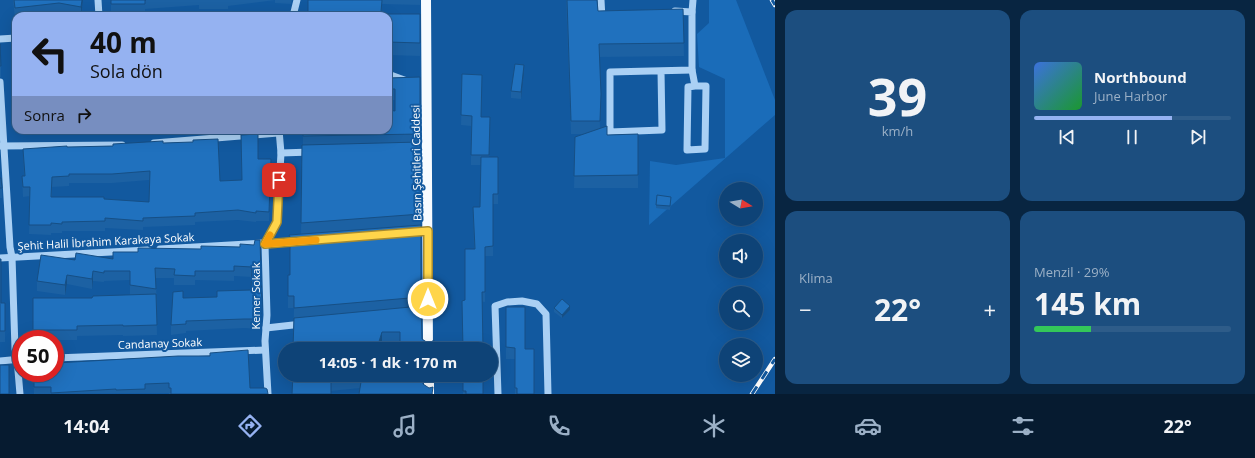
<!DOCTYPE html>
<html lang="tr">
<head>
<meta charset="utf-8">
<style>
	:root { --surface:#0e4377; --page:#1c4e7f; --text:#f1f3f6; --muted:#9bb0c6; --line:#2e5c89; --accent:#95b2f1 }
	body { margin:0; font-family:"Open Sans",sans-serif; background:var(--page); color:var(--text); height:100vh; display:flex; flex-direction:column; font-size:15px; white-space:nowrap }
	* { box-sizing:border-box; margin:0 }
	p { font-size:13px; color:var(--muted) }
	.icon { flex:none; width:22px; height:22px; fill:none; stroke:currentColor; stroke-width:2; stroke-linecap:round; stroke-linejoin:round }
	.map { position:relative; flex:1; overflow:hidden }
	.details { display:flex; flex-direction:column; gap:10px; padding:10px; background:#082541; width:480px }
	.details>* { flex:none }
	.banner { position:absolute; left:12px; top:12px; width:380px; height:122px; border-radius:12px; box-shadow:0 4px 16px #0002,0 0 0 1px var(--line); background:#95b2f1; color:#111; overflow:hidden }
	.needle { width:26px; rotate:101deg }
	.controls { position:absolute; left:719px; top:182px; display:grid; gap:8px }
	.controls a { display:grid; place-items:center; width:44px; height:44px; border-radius:50%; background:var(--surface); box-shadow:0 4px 16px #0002,0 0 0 1px var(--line); font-size:20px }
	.speed { position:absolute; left:12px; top:330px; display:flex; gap:8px; font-size:20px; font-weight:700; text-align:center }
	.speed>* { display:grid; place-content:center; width:52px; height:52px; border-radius:50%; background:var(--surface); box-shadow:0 4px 16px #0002,0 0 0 1px var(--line); line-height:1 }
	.speed .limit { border:6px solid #d22; background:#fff; color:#111 }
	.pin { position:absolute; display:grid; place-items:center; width:34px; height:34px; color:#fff; margin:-17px; border-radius:8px; box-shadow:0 2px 6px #0006 }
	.me { position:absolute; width:44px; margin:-22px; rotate:0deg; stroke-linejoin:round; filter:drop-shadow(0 0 3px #0008) }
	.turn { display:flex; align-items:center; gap:14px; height:84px; padding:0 12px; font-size:18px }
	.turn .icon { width:52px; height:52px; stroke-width:2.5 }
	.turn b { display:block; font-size:28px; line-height:34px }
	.then { display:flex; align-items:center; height:38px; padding:0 12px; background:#0003; gap:8px; font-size:15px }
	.big { font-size:30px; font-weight:700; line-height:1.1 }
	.details .tile { flex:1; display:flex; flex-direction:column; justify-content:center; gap:6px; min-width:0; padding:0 14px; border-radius:12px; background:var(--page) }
	.details .dial { align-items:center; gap:0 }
	.dial b { font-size:52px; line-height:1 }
	.song { display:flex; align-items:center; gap:12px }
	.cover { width:48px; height:48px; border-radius:6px; background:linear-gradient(135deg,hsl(220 70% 55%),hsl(130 70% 35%)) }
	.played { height:4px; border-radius:2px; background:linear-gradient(90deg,var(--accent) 70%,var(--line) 70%) }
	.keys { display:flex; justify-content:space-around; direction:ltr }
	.heat { display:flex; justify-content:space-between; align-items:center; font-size:22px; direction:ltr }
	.charge { height:6px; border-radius:3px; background:linear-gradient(90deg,#34c759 29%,var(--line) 0) }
	.details .tiles { flex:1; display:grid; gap:10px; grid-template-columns:repeat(2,1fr) }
	.trip { position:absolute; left:278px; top:342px; width:220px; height:40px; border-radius:20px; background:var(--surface); box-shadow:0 4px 16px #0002,0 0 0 1px var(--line); font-weight:700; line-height:40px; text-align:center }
	.dock { display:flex; height:64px; justify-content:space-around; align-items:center; background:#061b30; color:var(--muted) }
	.dock .icon { width:28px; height:28px }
	.dock .on { color:var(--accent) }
	.dock b { font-size:18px; color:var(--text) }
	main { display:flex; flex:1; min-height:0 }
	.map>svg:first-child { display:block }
	.green { fill:#1a6cb9 }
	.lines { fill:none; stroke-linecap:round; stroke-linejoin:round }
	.minor { stroke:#aad0f4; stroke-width:7 }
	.major { stroke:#f7fbff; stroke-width:10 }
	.rail-casing { stroke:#fff; stroke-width:4.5 }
	.rail { stroke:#12599f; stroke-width:3; stroke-dasharray:9; stroke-linecap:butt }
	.wall { fill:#1c61a3; fill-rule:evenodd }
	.shaded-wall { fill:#164f85 }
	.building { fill:#2071be; stroke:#164f85; fill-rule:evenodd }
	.route-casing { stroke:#a68a30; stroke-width:10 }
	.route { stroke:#ffd54a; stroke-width:7 }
	.slow { stroke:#f59e0b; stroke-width:7 }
	.labels { text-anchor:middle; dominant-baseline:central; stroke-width:4; stroke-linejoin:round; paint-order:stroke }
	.street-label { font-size:11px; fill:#fff; stroke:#12599f }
</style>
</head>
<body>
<main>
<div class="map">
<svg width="775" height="394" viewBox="0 0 775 394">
	<rect width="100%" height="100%" fill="#12599f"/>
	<path class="green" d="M709,0H736L775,100V115L649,225L650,161L676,165L725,158V79L699,67L697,34L709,23Z"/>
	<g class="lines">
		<g class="minor">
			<path d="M98,0L99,16"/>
			<path d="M601,0L602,19"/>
			<path d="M692,12L693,0"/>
			<path d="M293,16L297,0"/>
			<path d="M0,39L16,38"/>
			<path d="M692,70L695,86H706L705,149L687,150L688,87L695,86"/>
			<path d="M661,71L662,130L610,132V72L692,70V12L675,11"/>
			<path d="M388,74L407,81"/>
			<path d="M0,82L10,247L12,257L15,349L17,359L20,394"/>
			<path d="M154,143L278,133"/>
			<path d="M0,146L122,145"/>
			<path d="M281,153L311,152"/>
			<path d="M160,249L297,241"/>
			<path d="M0,258L148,250"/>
			<path d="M266,328L302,324"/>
			<path d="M55,358L265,350"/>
			<path d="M0,361L21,359"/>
			<path d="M268,394L265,341L267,315L265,244L277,222L281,153L279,130"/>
			<path d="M498,394L495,306L507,302L522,301L537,304L546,314L548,394"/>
		</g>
		<g class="major">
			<path d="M426,0L428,349"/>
			<path d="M429,375V394"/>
		</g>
		<defs>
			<g id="rail">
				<path d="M772,0L775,5"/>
				<path d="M752,394L775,359"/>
			</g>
		</defs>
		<use href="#rail" class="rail-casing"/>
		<use href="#rail" class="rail"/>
	</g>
	<g class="wall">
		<path d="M13,0H83L81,16L59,13L31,16H16V18H15Z"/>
		<path d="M111,0H292L291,4L275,3V0L228,6V9H199V5L145,9V13H111Z"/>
		<path d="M308,0H420V5L382,4V12L388,14H420V56L388,55V16L308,14Z"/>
		<path d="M566,0H597L598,11L683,9L684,56L599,57L600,128L607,135L638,134V188H574L575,137L584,134H571Z"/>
		<path d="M0,44L1,66V77H0Z"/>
		<path d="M524,72L521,99L511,98V91Z"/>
		<path d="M462,74L481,117H490L489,157H498V204H493V256H485V302L465,300L474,249L473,207H480L481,165H471V126L461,125Z"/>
		<path d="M420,77V142L421,306L422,339L434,349L400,345H382L381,349H293L294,308H288V275H290V249L289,247V235L301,234L302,145H303V130L395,111V100H388V78Z"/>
		<path d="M241,135L258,159H271L269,221H256V222L238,220L195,222V225L143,227V230L105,228V231H62V233H51V235L29,234L30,196L23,197L22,176H24L23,149L113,146L163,143L220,181L242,180ZM149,180V202L52,197V187L69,186V183H112Z"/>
		<path d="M0,178L2,188V198H0Z"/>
		<path d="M671,200L670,210L656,208V205Z"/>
		<path d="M254,245L262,315L261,329L244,328L186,331V333L171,335V325L183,298L217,297L251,290L252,277L234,276V281L195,280V285H174V278H156L157,335L123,336V335L77,336V340H55V339H33V298H92L130,295V280L104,281V282L93,281L92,289L67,284L65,295L37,291V281L75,260L113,259L138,252L201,249L240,247Z"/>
		<path d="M0,259L1,303H5V342H0Z"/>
		<path d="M506,307L525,349L534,394H515V359H506Z"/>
		<path d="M554,308L570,310L562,318L554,312Z"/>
		<path d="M33,373H55L250,388L268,394H169V393L34,394Z"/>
		<path d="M293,375H423V384L433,394L360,388L331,391Z"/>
		<path d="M463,375L483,394H463Z"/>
	</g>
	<g class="shaded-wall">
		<path d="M82,0H83L81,16V7Z"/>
		<path d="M524,65V72L521,99V92Z"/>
		<path d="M93,271V281L92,289V279Z"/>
		<path d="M67,275V284L65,295V285Z"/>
		<path d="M262,305V315L261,329V319Z"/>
		<path d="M570,306V310L562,318V315Z"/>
		<path d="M382,332V345L381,349H377Z"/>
	</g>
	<g class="building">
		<path d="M14,0H82L81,7L59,3L15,8Z"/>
		<path d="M111,0H146H145V4H111Z"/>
		<path d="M308,0H382L381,12L388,14H420V43L388,42V16H304L305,13L308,14Z"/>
		<path d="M567,0H597L598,11L683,9L684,43L599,44L601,94L600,121H571Z"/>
		<path d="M0,44L1,66H0Z"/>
		<path d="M515,64L524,65L521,92L511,91Z"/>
		<path d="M462,74L482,75L481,117H490L489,155H471L472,116L461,115Z"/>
		<path d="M420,77V134L303,136V130H388V110L395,111V89H388V78Z"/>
		<path d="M607,126V135L638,134V175L574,176L575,137Z"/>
		<path d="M258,134V159H271L269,212L256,211V213L238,210L195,213V216L143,218V221L105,218V221L62,222V224L51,223V225H29L30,187H23L22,176H25L23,149L67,146V147L113,146V144L163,141V143L193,142V140L218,139L220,181L242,180L241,135ZM150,171L149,202L104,199V197H51L52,177L69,176V174H112Z"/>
		<path d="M420,142L421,214L301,223L302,145Z"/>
		<path d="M481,157H498V194H493V246L485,247V292H482L483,349H463L462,301L465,300V249H475L473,207H480Z"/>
		<path d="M0,178H1L2,188H0Z"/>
		<path d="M657,195L671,197L670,206L656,205Z"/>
		<path d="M421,225V297L294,308V296H288V275H290V237L289,235Z"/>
		<path d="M255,240H260L262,305L261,319H244L186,321V324L171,325L173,292L183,291V298L217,297V291L251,290L252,267L234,266V271H195V276L174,275L175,269L155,268L156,289L130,285V271H104V273L93,271L92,279L67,275L65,285L37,281L41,255L75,260L76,253L113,259V252H138V248L201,249V246L240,247V244L254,245Z"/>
		<path d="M0,259H1V303H5V331H0Z"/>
		<path d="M156,294L157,325L123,326V325L77,326V330H33V298H92L93,296Z"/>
		<path d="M562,299L570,306L562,315L554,308Z"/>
		<path d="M421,306L422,339L428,343L431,342L434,340L433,349H400V332H382L377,348H351V349H293L294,318Z"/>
		<path d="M506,307H525V349H534V394H517V388H515V348L506,347Z"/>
		<path d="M248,350L250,388H265L267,389L268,394H171V388H169V383L145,384V389L116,390V389L51,393V387H34V373H55V363L178,356H210V353Z"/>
		<rect x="0" y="365" width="9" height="29"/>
		<path d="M293,375H423V384L429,388L433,387L432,394H359L362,376L331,378V394H292Z"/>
		<path d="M463,375H483V394H466V391H463Z"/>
	</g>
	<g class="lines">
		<defs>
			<path id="route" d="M279,180L277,222L265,244L428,231V299"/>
		</defs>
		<use href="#route" class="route-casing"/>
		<use href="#route" class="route"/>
		<path class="slow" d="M270,235L265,244L316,240"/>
	</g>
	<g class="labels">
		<g class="street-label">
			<text transform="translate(416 163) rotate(-91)">Basın Şehitleri Caddesi</text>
			<text transform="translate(106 241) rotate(-3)">Şehit Halil İbrahim Karakaya Sokak</text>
			<text transform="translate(255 296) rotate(-90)">Kemer Sokak</text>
			<text transform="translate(160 343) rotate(-2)">Candanay Sokak</text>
		</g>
	</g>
</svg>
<div class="controls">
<a><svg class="needle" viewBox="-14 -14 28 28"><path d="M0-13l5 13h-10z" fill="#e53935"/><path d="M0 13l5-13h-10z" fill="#9bb0c6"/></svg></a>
<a><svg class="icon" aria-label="sound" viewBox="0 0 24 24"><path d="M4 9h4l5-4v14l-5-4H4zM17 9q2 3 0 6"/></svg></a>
<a><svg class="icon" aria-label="search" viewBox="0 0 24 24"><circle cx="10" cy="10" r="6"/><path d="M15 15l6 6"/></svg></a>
<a><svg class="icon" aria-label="layers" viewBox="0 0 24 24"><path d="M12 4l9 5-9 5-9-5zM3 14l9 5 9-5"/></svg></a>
</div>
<div class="speed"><div class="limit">50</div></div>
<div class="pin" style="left:279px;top:180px;background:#d93025"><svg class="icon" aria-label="arrive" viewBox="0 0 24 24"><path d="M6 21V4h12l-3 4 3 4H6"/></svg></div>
<svg class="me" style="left:428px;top:299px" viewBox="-20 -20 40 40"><circle r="17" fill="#ffd54a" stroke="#fff" stroke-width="3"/><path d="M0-11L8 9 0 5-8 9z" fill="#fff"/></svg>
<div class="trip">14:05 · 1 dk · 170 m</div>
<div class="banner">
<div class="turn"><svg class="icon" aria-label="left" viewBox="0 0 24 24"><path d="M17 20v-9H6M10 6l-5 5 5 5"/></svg><div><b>40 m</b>Sola dön</div></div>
<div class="then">Sonra<svg class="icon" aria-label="right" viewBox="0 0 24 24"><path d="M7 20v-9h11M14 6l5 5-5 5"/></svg></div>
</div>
</div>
<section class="details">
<div class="tiles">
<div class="tile dial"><b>39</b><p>km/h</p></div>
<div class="tile">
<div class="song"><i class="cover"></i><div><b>Northbound</b><p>June Harbor</p></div></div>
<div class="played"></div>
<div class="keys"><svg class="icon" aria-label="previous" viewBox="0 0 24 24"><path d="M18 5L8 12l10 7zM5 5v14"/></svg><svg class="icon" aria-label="pause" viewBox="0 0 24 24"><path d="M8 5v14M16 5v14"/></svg><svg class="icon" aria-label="next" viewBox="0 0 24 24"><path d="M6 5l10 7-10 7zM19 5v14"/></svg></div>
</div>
<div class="tile"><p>Klima</p>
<div class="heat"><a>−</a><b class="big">22°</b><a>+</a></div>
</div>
<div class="tile"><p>Menzil · 29%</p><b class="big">145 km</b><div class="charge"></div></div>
</div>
</section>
</main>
<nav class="dock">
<b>14:04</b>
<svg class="icon on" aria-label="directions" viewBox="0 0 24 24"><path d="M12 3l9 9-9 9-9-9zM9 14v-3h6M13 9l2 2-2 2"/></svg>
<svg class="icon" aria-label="music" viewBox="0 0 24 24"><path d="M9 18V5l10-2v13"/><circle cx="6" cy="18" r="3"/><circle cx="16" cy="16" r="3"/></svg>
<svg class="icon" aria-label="phone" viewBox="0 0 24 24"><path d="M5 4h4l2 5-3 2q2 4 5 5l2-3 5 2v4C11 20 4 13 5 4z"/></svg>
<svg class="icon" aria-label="climate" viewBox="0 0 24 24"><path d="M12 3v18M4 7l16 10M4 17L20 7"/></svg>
<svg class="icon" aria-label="car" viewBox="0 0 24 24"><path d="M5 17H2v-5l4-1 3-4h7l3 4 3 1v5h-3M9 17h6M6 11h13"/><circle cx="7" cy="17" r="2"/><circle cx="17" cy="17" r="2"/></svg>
<svg class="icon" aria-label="filters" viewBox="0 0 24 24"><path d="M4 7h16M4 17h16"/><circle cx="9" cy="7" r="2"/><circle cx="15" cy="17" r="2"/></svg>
<b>22°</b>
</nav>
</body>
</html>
